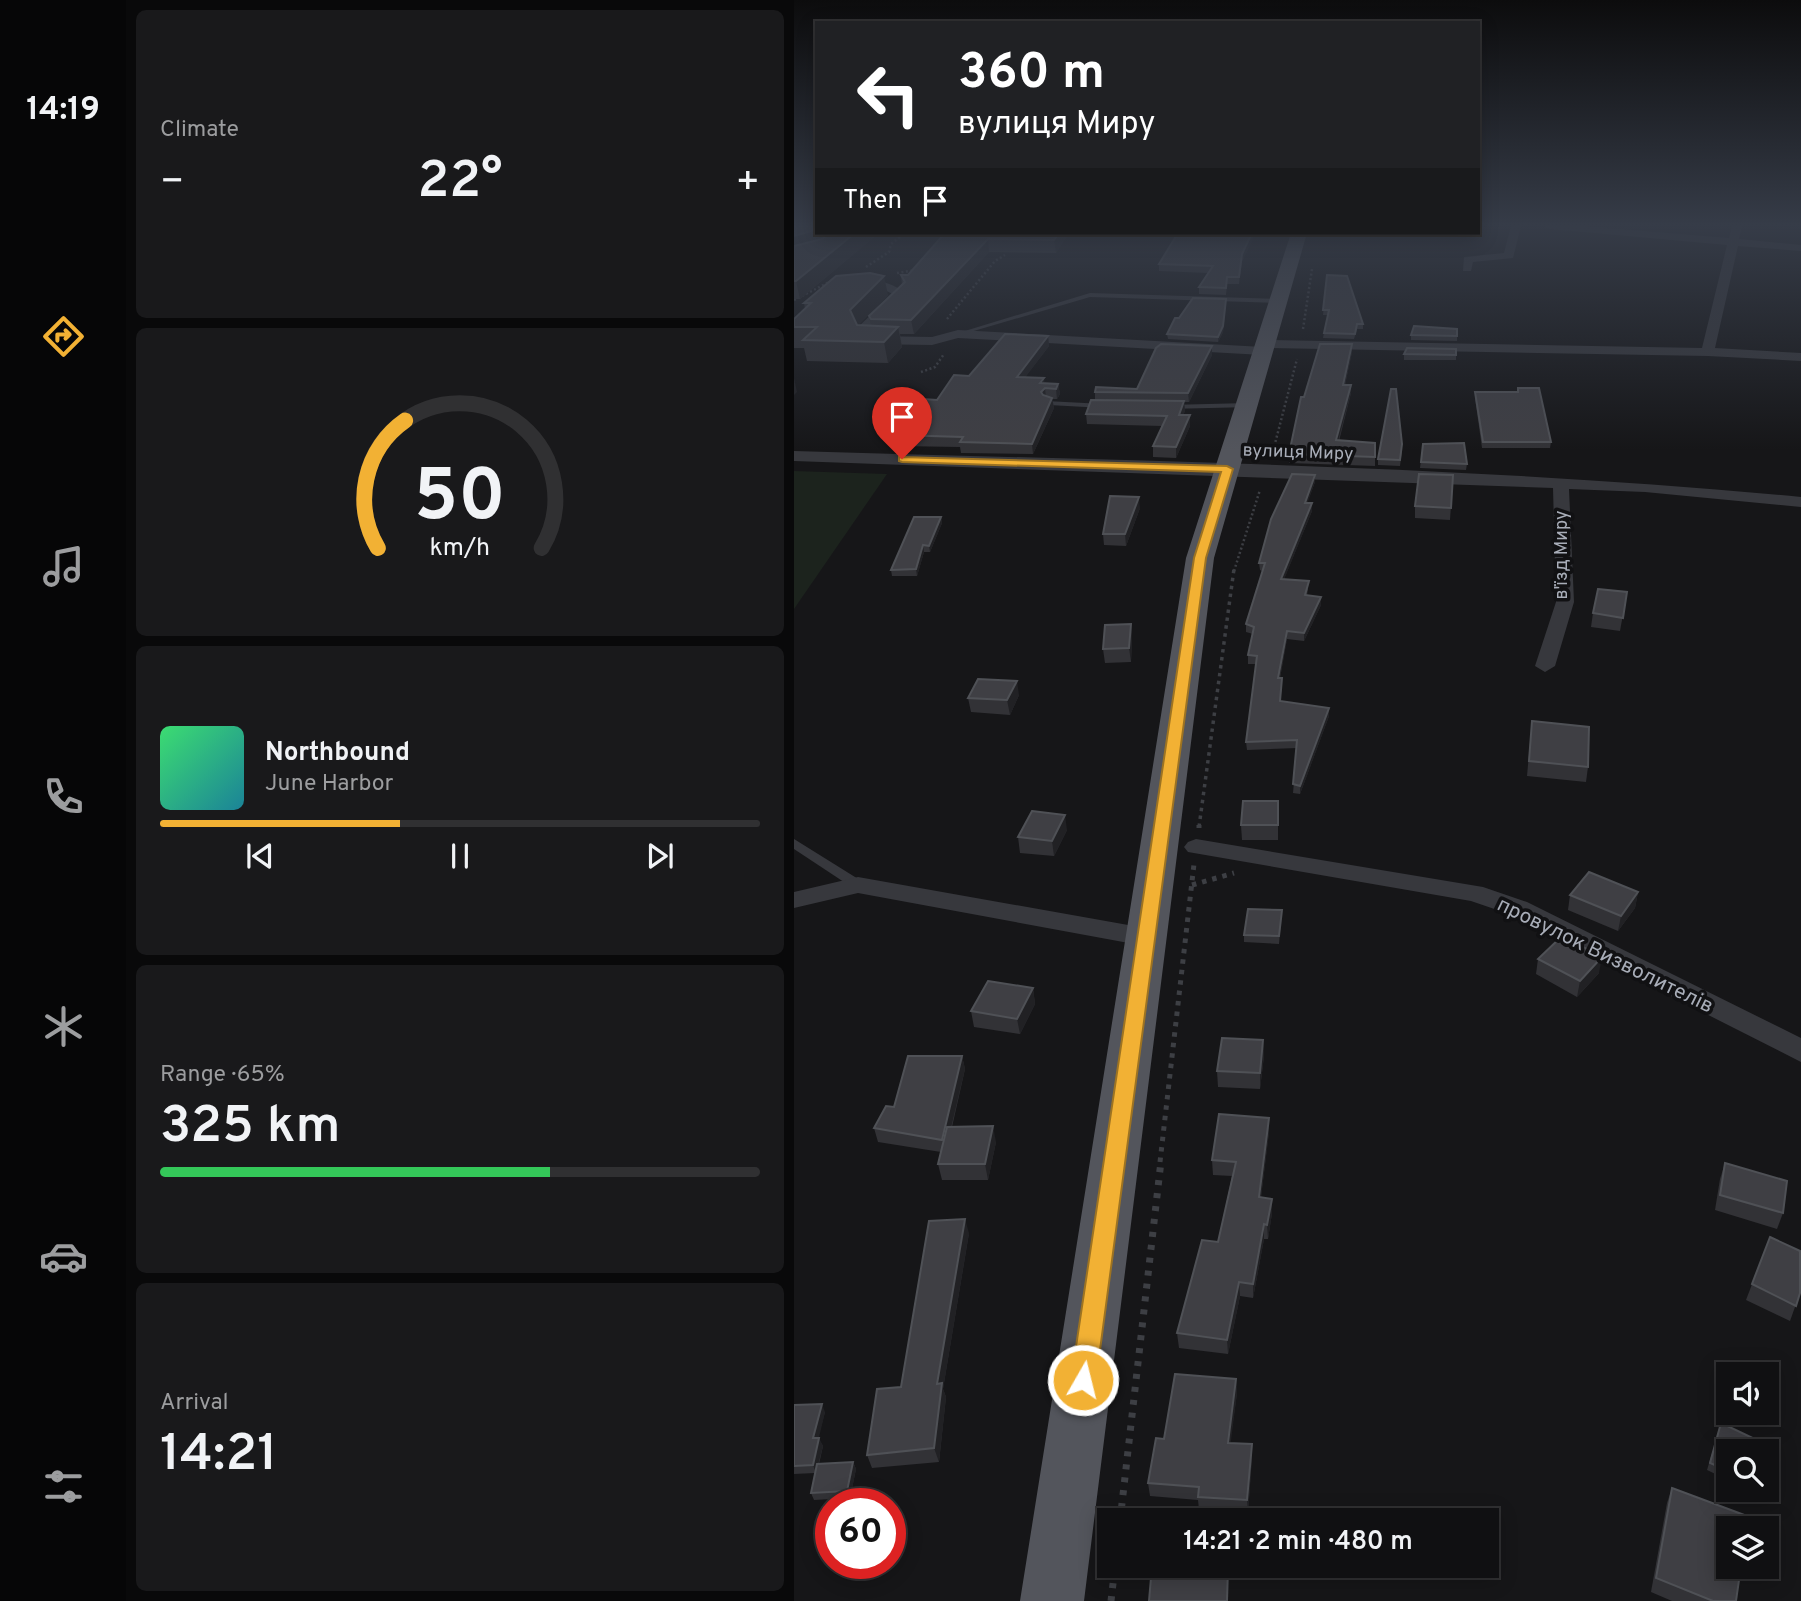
<!DOCTYPE html>
<html lang="en">
<head>
<meta charset="utf-8">
<style>
	:root { --surface:#101012; --page:#19191b; --text:#f1f3f6; --muted:#9c9d9f; --line:#303032; --accent:#f2b134 }
	body { margin:0; font-family:Overpass,sans-serif; background:var(--page); color:var(--text); height:100vh; display:flex; flex-direction:column; font-size:26px; white-space:nowrap }
	* { box-sizing:border-box; margin:0 }
	p { font-size:23px; color:var(--muted) }
	.icon { flex:none; width:38px; height:38px; fill:none; stroke:currentColor; stroke-width:2; stroke-linecap:round; stroke-linejoin:round }
	.map { position:relative; flex:1; overflow:hidden }
	.sheet { display:flex; flex-direction:column; gap:10px; padding:10px; background:#09090a; width:668px }
	.sheet>* { flex:none }
	.top-card { position:absolute; left:21px; top:21px; width:665px; height:214px; border-radius:0px; box-shadow:0 4px 18px #0003,0 0 0 2px var(--line); background:#202124; color:#fff; overflow:hidden }
	.controls { position:absolute; left:922px; top:1362px; display:grid; gap:14px }
	.controls a { display:grid; place-items:center; width:63px; height:63px; border-radius:0px; background:var(--surface); box-shadow:0 4px 18px #0003,0 0 0 2px var(--line); font-size:35px }
	.speed { position:absolute; left:21px; top:1488px; display:flex; gap:14px; font-size:35px; font-weight:700; text-align:center }
	.speed>* { display:grid; place-content:center; width:91px; height:91px; border-radius:50%; background:var(--surface); box-shadow:0 4px 18px #0003,0 0 0 2px var(--line); line-height:1 }
	.speed .limit { border:10px solid #d22; background:#fff; color:#111 }
	.pin { position:absolute; display:grid; place-items:center; width:60px; height:60px; color:#fff; margin:-72px -30px; border-radius:50% 50% 50% 0; rotate:-45deg; box-shadow:0 0 7px #0007 }
	.pin .icon { rotate:45deg }
	.me { position:absolute; width:77px; margin:-38px; rotate:8deg; stroke-linejoin:round; filter:drop-shadow(0 0 5px #0008) }
	.turn { display:flex; align-items:center; gap:24px; height:147px; padding:0 28px; font-size:32px }
	.turn .icon { width:91px; height:91px; stroke-width:2.5 }
	.turn b { display:block; font-size:49px; line-height:60px }
	.then { display:flex; align-items:center; height:66px; padding:0 28px; background:#0003; gap:14px; font-size:26px }
	.big { font-size:52px; font-weight:600; line-height:1.1 }
	.sheet .tile { flex:1; display:flex; flex-direction:column; justify-content:center; gap:10px; min-width:0; padding:0 24px; border-radius:10px; background:var(--page) }
	.sheet .dial { align-items:center; gap:0 }
	.dial svg { height:182px; overflow:visible; fill:none; stroke:var(--line); stroke-width:7; stroke-linecap:round; text-anchor:middle }
	.dial text { fill:var(--text); stroke:none }
	.song { display:flex; align-items:center; gap:21px }
	.cover { width:84px; height:84px; border-radius:10px; background:linear-gradient(135deg,hsl(140 70% 55%),hsl(190 70% 35%)) }
	.played { height:7px; border-radius:4px; background:linear-gradient(90deg,var(--accent) 40%,var(--line) 40%) }
	.keys { display:flex; justify-content:space-around; direction:ltr }
	.heat { display:flex; justify-content:space-between; align-items:center; font-size:38px; direction:ltr }
	.charge { height:10px; border-radius:5px; background:linear-gradient(90deg,#34c759 65%,var(--line) 0) }
	.trip { position:absolute; left:303px; top:1508px; width:402px; height:70px; border-radius:0px; background:var(--surface); box-shadow:0 4px 18px #0003,0 0 0 2px var(--line); font-weight:600; line-height:70px; text-align:center }
	main { display:flex; flex:1; min-height:0 }
	.tab-bar { display:flex; flex-direction:column; width:126px; justify-content:space-around; align-items:center; background:#060607; color:var(--muted) }
	.tab-bar .icon { width:49px; height:49px }
	.tab-bar .active { color:var(--accent) }
	.tab-bar b { font-size:32px; color:var(--text) }
	.map>svg:first-child { display:block }
	.green { fill:#1c231d }
	.lines { fill:none; stroke-linecap:round; stroke-linejoin:round }
	.path-far3 { stroke:#3d3f44; stroke-width:2.5; stroke-dasharray:2 2.5; stroke-linecap:butt }
	.path-far2 { stroke:#3d3f44; stroke-width:3.5; stroke-dasharray:3.5 4.5; stroke-linecap:butt }
	.path-far1 { stroke:#3d3f44; stroke-width:5; stroke-dasharray:4.5 6; stroke-linecap:butt }
	.path { stroke:#3d3f44; stroke-width:7; stroke-dasharray:5 8; stroke-linecap:butt }
	.lane { fill:#37383d; fill-rule:evenodd }
	.street { fill:#37383d; fill-rule:evenodd }
	.primary { fill:#53555c; fill-rule:evenodd }
	.wall { fill:#323236 }
	.shaded-wall { fill:#212124 }
	.building { fill:#3f3f44; stroke:#4f5156; stroke-width:2 }
	.route { fill:#f2b134; stroke:#9d7322; stroke-width:2 }
	.labels { text-anchor:middle; dominant-baseline:central; stroke-width:7; stroke-linejoin:round; paint-order:stroke }
	.far-street-label { font-size:18px; fill:#a8adb8; stroke:#111113 }
	.street-label { font-size:21px; fill:#a8adb8; stroke:#111113 }
</style>
</head>
<body>
<main>
<nav class="tab-bar">
<b>14:19</b>
<svg class="icon active" aria-label="directions" viewBox="0 0 24 24"><path d="M12 3l9 9-9 9-9-9zM9 14v-3h6M13 9l2 2-2 2"/></svg>
<svg class="icon" aria-label="music" viewBox="0 0 24 24"><path d="M9 18V5l10-2v13"/><circle cx="6" cy="18" r="3"/><circle cx="16" cy="16" r="3"/></svg>
<svg class="icon" aria-label="phone" viewBox="0 0 24 24"><path d="M5 4h4l2 5-3 2q2 4 5 5l2-3 5 2v4C11 20 4 13 5 4z"/></svg>
<svg class="icon" aria-label="climate" viewBox="0 0 24 24"><path d="M12 3v18M4 7l16 10M4 17L20 7"/></svg>
<svg class="icon" aria-label="car" viewBox="0 0 24 24"><path d="M5 17H2v-5l4-1 3-4h7l3 4 3 1v5h-3M9 17h6M6 11h13"/><circle cx="7" cy="17" r="2"/><circle cx="17" cy="17" r="2"/></svg>
<svg class="icon" aria-label="filters" viewBox="0 0 24 24"><path d="M4 7h16M4 17h16"/><circle cx="9" cy="7" r="2"/><circle cx="15" cy="17" r="2"/></svg>
</nav>
<section class="sheet">
<div class="tile"><p>Climate</p>
<div class="heat"><a>−</a><b class="big">22°</b><a>+</a></div>
</div>
<div class="tile dial"><svg viewBox="0 0 100 80">
<path d="M14 69A42 42 0 1 1 86 69"/>
<path d="M14 69A42 42 0 0 1 26 13" stroke="#f2b134"/>
<text x="50" y="56" font-size="32" font-weight="700">50</text>
<text x="50" y="72" font-size="11">km/h</text>
</svg></div>
<div class="tile">
<div class="song"><i class="cover"></i><div><b>Northbound</b><p>June Harbor</p></div></div>
<div class="played"></div>
<div class="keys"><svg class="icon" aria-label="previous" viewBox="0 0 24 24"><path d="M18 5L8 12l10 7zM5 5v14"/></svg><svg class="icon" aria-label="pause" viewBox="0 0 24 24"><path d="M8 5v14M16 5v14"/></svg><svg class="icon" aria-label="next" viewBox="0 0 24 24"><path d="M6 5l10 7-10 7zM19 5v14"/></svg></div>
</div>
<div class="tile"><p>Range · 65%</p><b class="big">325 km</b><div class="charge"></div></div>
<div class="tile"><p>Arrival</p><b class="big">14:21</b></div>
</section>
<div class="map">
<svg width="1007" height="1601" viewBox="0 0 1007 1601">
	<rect width="100%" height="100%" fill="#161618"/>
	<path class="green" d="M0,471L93,474L0,609Z"/>
	<g class="lines">
		<g class="path-far3">
			<path d="M72,267L95,252L97,244L111,233"/>
			<path d="M103,273L122,270"/>
			<path d="M0,300L43,278"/>
			<path d="M153,319L201,261L211,255"/>
			<path d="M509,329L518,269"/>
			<path d="M127,372L141,367L150,354"/>
			<path d="M478,455L503,359"/>
			<path d="M440,571L466,490"/>
		</g>
		<path class="path-far2" d="M405,827L440,569"/>
		<g class="path-far1">
			<path d="M405,828V825"/>
			<path d="M398,885L440,873"/>
			<path d="M366,1162L400,864"/>
		</g>
		<g class="path">
			<path d="M326,1521L367,1161"/>
			<path d="M317,1601L321,1566"/>
		</g>
		<g class="lane">
			<path d="M296,293L484,299L487,301L484,303L296,297L166,335L161,334Z"/>
			<path d="M252,401L310,404L314,406L310,408L255,405L251,403Z"/>
			<path d="M454,403H457V407L374,409L370,407L374,405Z"/>
			<path d="M0,839L69,882L71,885L69,888H59L0,849Z"/>
		</g>
		<g class="street">
			<path d="M717,226H727L719,258L679,262L677,271H669L670,257L710,253Z"/>
			<path d="M751,226H789L935,238L938,226H948L945,239L1007,245V251L944,246L921,348L1007,353V361L914,356L472,348L476,351L469,355L164,338L138,345L73,344L68,343L62,329L99,294C85,286 69,292 56,284C71,274 99,282 112,294L75,330L78,336L138,337L164,330L469,347L466,344L472,340L908,348L933,245L756,229Z"/>
			<path d="M0,451C335,461 672,465 1007,497V507L851,492L775,489L780,602L761,666L751,672L741,666L762,602L759,488L0,461Z"/>
			<path d="M402,839L689,887L733,902L1007,1038V1062L715,914L677,901L394,852L390,847L394,842Z"/>
			<path d="M64,877L351,928L360,931L364,937L360,943L351,946L64,893L0,908V892Z"/>
		</g>
		<path class="primary" d="M497,233H513L420,558L290,1601H226L392,558Z"/>
	</g>
	<g class="wall">
		<path d="M0,226L23,233H85L6,299H0Z"/>
		<path d="M151,233H275L262,253L195,252L120,334H106L108,347L94,363L13,361L10,348H0V319L11,309L10,303L94,295L64,325L77,326L75,316L108,285L107,275H114Z"/>
		<path d="M458,233L459,239L448,261L445,284H433L432,295L405,294V287L414,273L365,271V264Z"/>
		<path d="M533,275L569,324V329H563L560,339L529,338L530,333L534,315H529Z"/>
		<path d="M432,304L429,332L424,342L374,339L373,334L385,318Z"/>
		<path d="M663,329V341L617,340V335Z"/>
		<path d="M254,336L255,346L231,377L250,378V384H264L266,394L263,399H258L260,408L239,454L167,453L166,447L105,446L103,435L143,400L175,376Z"/>
		<path d="M558,344V352L551,385L557,393L545,441L581,443V466L495,463V454L510,397Z"/>
		<path d="M418,346V355L395,402H390L391,411L389,415H396V426L382,458L359,457V446L368,426L293,424L292,414L301,400V392L343,389Z"/>
		<path d="M662,349V360H610V354Z"/>
		<path d="M724,388L757,442L756,448H688L681,398V392H723Z"/>
		<path d="M629,444L673,464L672,470L626,468Z"/>
		<path d="M608,450L606,466L584,465V459Z"/>
		<path d="M521,475V482L513,503L518,511L490,579L514,589L513,595L527,597V605L510,641L493,639L486,678L488,686L486,702L535,708V716L506,794L499,793L503,748L453,750L452,742L462,664H454V655L459,634L452,632V624L468,571L466,570L465,563Z"/>
		<path d="M659,475L656,520L621,518V506Z"/>
		<path d="M346,508L332,546L310,545L309,534Z"/>
		<path d="M147,517L148,523L136,552H130L123,576H98L97,570Z"/>
		<path d="M833,592L826,631L797,627L799,613Z"/>
		<path d="M337,624L338,638L337,662L311,663L309,649Z"/>
		<path d="M225,695L216,715L177,712L174,698Z"/>
		<path d="M738,721L794,767L792,782L733,776Z"/>
		<path d="M484,801V840H448L447,825Z"/>
		<path d="M273,830L260,856L226,853L224,837Z"/>
		<path d="M844,892L841,908L824,931L774,910L776,895Z"/>
		<path d="M488,910L485,944L450,942V935Z"/>
		<path d="M744,959L805,973L783,997L742,974Z"/>
		<path d="M239,988L241,1004L226,1034L180,1027L177,1011Z"/>
		<path d="M469,1040L470,1056L466,1089L424,1087L423,1071Z"/>
		<path d="M168,1056L171,1069L158,1127L202,1142L194,1180H148L144,1164L147,1152L84,1142L80,1128Z"/>
		<path d="M475,1132L467,1197L478,1199V1213L474,1239H470L459,1298L446,1296L434,1354L385,1348L383,1333L424,1242L438,1176L419,1175L418,1160Z"/>
		<path d="M931,1163L989,1213L983,1229L921,1210L926,1179Z"/>
		<path d="M175,1233L149,1389L152,1397L145,1462L78,1468L73,1455L107,1387Z"/>
		<path d="M976,1237L1006,1293L996,1321L952,1300Z"/>
		<path d="M442,1379L443,1393L436,1443L458,1444V1457L454,1513L405,1510L404,1500L356,1496L354,1483L370,1439Z"/>
		<path d="M0,1405L31,1412L24,1438L29,1446L25,1464L59,1462L62,1469L56,1498L20,1500L17,1493L21,1473L0,1474Z"/>
		<path d="M927,1423L934,1451V1480L913,1470Z"/>
		<path d="M878,1488L942,1601H878L857,1592L873,1503Z"/>
	</g>
	<g class="shaded-wall">
		<path d="M23,227V233H39L21,249L0,254V236Z"/>
		<path d="M61,233H85L6,299L2,281Z"/>
		<path d="M265,233H275L262,253L260,240Z"/>
		<path d="M458,233L459,239L448,261L445,284V277L448,254Z"/>
		<path d="M194,239L195,252L120,334L117,320Z"/>
		<path d="M90,276L94,295L60,330L56,310Z"/>
		<path d="M432,299L429,332L424,342V337Z"/>
		<path d="M104,327L108,347L94,363L90,342Z"/>
		<path d="M254,336L255,346L224,387L223,377Z"/>
		<path d="M558,344V352L549,393V385Z"/>
		<path d="M418,346V355L395,402L394,393Z"/>
		<path d="M0,378L3,392L0,395Z"/>
		<path d="M250,378L252,398L249,402L246,383Z"/>
		<path d="M264,384L266,394L263,399L262,389Z"/>
		<path d="M557,385V393L542,449V440Z"/>
		<path d="M258,398L260,408L239,454L238,444Z"/>
		<path d="M390,401L391,411L385,425V415Z"/>
		<path d="M396,415V426L382,458V447Z"/>
		<path d="M521,475V482L511,510V503Z"/>
		<path d="M345,497L346,508L332,546L331,534Z"/>
		<path d="M518,503V511L487,587V579Z"/>
		<path d="M147,517L148,523L136,552L135,546Z"/>
		<path d="M129,545L130,552L123,576L122,569Z"/>
		<path d="M527,597V605L510,641V633Z"/>
		<path d="M337,624L338,638L337,662L335,648Z"/>
		<path d="M493,631V639L484,686V678Z"/>
		<path d="M223,681L225,695L216,715L213,700Z"/>
		<path d="M535,708V716L506,794V786Z"/>
		<path d="M271,815L273,830L260,856L258,841Z"/>
		<path d="M844,892L841,908L824,931L827,916Z"/>
		<path d="M808,957L805,973L783,997L786,981Z"/>
		<path d="M239,988L241,1004L226,1034L223,1019Z"/>
		<path d="M469,1040L470,1056L466,1089V1073Z"/>
		<path d="M168,1056L171,1069L151,1153L148,1140Z"/>
		<path d="M475,1118V1132L465,1212V1197Z"/>
		<path d="M199,1126L202,1142L194,1180L191,1164Z"/>
		<path d="M478,1199V1213L474,1239L473,1225Z"/>
		<path d="M171,1219L175,1233L149,1389L152,1397L145,1462L140,1448L143,1384Z"/>
		<path d="M470,1224V1239L459,1298V1284Z"/>
		<path d="M445,1282L446,1296L434,1354L433,1340Z"/>
		<path d="M442,1379L443,1393L435,1456L434,1443Z"/>
		<path d="M28,1404L31,1412L23,1446L19,1438Z"/>
		<path d="M25,1438L29,1446L22,1473L19,1465Z"/>
		<path d="M458,1444V1457L454,1513L453,1500Z"/>
		<path d="M59,1462L62,1469L56,1498L53,1491Z"/>
		<path d="M434,1566H435L434,1601H433Z"/>
	</g>
	<g class="building">
		<path d="M0,226H23V227L17,231L0,236Z"/>
		<path d="M36,233H61L2,281H0V246L28,239Z"/>
		<path d="M151,233H265L260,240L194,239L117,320L77,319L75,316L111,282L107,275H114Z"/>
		<path d="M384,233H458L448,254L445,277H433L432,288L405,287L419,266L365,264Z"/>
		<path d="M76,273L90,276L56,310L63,325L104,327L90,342L9,340L23,327H0V319L17,303H10L42,276Z"/>
		<path d="M533,275L553,276L569,324H563L561,334L530,333L535,310H529Z"/>
		<path d="M399,298L432,299L429,326L424,337L373,334L381,318H385Z"/>
		<path d="M620,326L663,329V336L617,335Z"/>
		<path d="M211,334L254,336L223,377L250,378L246,383L264,384L262,389L251,388L247,392L249,395L258,398L238,444L166,442L169,437L103,435L129,399L143,400L160,375L175,376Z"/>
		<path d="M367,344L418,346L394,393L301,392L302,387L343,389L362,348Z"/>
		<path d="M526,344H558L549,385H557L542,440L581,443V457L495,454L507,397H510Z"/>
		<path d="M613,348L662,349V355L610,354Z"/>
		<path d="M724,388H745L757,442H689L681,392H724Z"/>
		<path d="M597,389H602L608,444L606,460L584,459Z"/>
		<path d="M297,400L390,401L385,415H396L382,447L359,446L373,416L292,414Z"/>
		<path d="M670,443L673,464L627,462L629,444Z"/>
		<path d="M498,474L521,475L511,503H518L487,579L515,581L511,595L527,597L510,633L493,631L484,678H488L486,701L535,708L506,786L499,784L503,740L452,742L463,656L454,655L460,627L452,624L471,563H465L477,519Z"/>
		<path d="M625,474L659,475L657,508L621,506Z"/>
		<path d="M316,496L345,497L331,534H309Z"/>
		<path d="M120,517H147L135,546L129,545L122,569L97,570Z"/>
		<path d="M804,589L833,592L829,618L799,613Z"/>
		<path d="M337,624L335,648L309,649L311,625Z"/>
		<path d="M184,679L223,681L213,700L174,698Z"/>
		<path d="M738,721L795,727L794,767L735,761Z"/>
		<path d="M449,801H484V825H447Z"/>
		<path d="M238,811L271,815L258,841L224,837Z"/>
		<path d="M795,872L844,892L827,916L776,895Z"/>
		<path d="M454,909L488,910L485,936L450,935Z"/>
		<path d="M768,936L808,957L786,981L744,959Z"/>
		<path d="M194,981L239,988L223,1019L177,1011Z"/>
		<path d="M428,1038L469,1040L466,1073L423,1071Z"/>
		<path d="M114,1056H168L148,1140L80,1128L92,1106L100,1107Z"/>
		<path d="M425,1114L475,1118L465,1197L478,1199L473,1225L470,1224L459,1284L445,1282L433,1340L383,1333L408,1240L424,1242L442,1162L418,1160Z"/>
		<path d="M199,1126L191,1164H144L153,1127Z"/>
		<path d="M931,1163L993,1181L989,1213L926,1195Z"/>
		<path d="M171,1219L143,1384L148,1383L140,1448L73,1455L83,1389L107,1387L135,1221Z"/>
		<path d="M976,1237L1006,1251V1293L1002,1306L958,1284Z"/>
		<path d="M381,1374L442,1379L434,1443L458,1444L453,1500L404,1497L405,1487L354,1483L362,1438L370,1439Z"/>
		<path d="M28,1404L19,1438H25L19,1465L0,1466V1405Z"/>
		<path d="M927,1423L961,1439L959,1451H934V1471L916,1463Z"/>
		<path d="M59,1462L53,1491L17,1493L23,1464Z"/>
		<path d="M878,1488L953,1516L952,1528H934V1566H947L942,1601H919L862,1578Z"/>
		<path d="M358,1566H434L433,1601H355Z"/>
	</g>
	<linearGradient id="sky" x2="0" y2="1"><stop stop-color="#0c0c0d"/><stop offset="0.5" stop-color="#363c48"/><stop offset="1" stop-color="#363c48" stop-opacity="0"/></linearGradient>
	<rect width="1007" height="450" fill="url(#sky)"/>
	<path class="route" d="M105,457L433,466L439,469L412,558L302,1380L298,1388L289,1391L281,1388L277,1380L400,558L427,472L108,462L105,461Z"/>
	<g class="labels">
		<g class="far-street-label">
			<text transform="translate(504 453) rotate(2)">вулиця Миру</text>
			<text transform="translate(768 555) rotate(-90)">в'їзд Миру</text>
		</g>
		<g class="street-label">
			<text transform="translate(811 956) rotate(26)">провулок Визволителів</text>
		</g>
	</g>
</svg>
<div class="controls">
<a><svg class="icon" aria-label="sound" viewBox="0 0 24 24"><path d="M4 9h4l5-4v14l-5-4H4zM17 9q2 3 0 6"/></svg></a>
<a><svg class="icon" aria-label="search" viewBox="0 0 24 24"><circle cx="10" cy="10" r="6"/><path d="M15 15l6 6"/></svg></a>
<a><svg class="icon" aria-label="layers" viewBox="0 0 24 24"><path d="M12 4l9 5-9 5-9-5zM3 14l9 5 9-5"/></svg></a>
</div>
<div class="speed"><div class="limit">60</div></div>
<div class="pin" style="left:108px;top:459px;background:#d93025"><svg class="icon" aria-label="arrive" viewBox="0 0 24 24"><path d="M6 21V4h12l-3 4 3 4H6"/></svg></div>
<svg class="me" style="left:289px;top:1380px" viewBox="-20 -20 40 40"><circle r="17" fill="#f2b134" stroke="#fff" stroke-width="3"/><path d="M0-11L8 9 0 5-8 9z" fill="#fff"/></svg>
<div class="trip">14:21 · 2 min · 480 m</div>
<div class="top-card">
<div class="turn"><svg class="icon" aria-label="left" viewBox="0 0 24 24"><path d="M17 20v-9H6M10 6l-5 5 5 5"/></svg><div><b>360 m</b>вулиця Миру</div></div>
<div class="then">Then<svg class="icon" aria-label="arrive" viewBox="0 0 24 24"><path d="M6 21V4h12l-3 4 3 4H6"/></svg></div>
</div>
</div>
</main>
</body>
</html>
